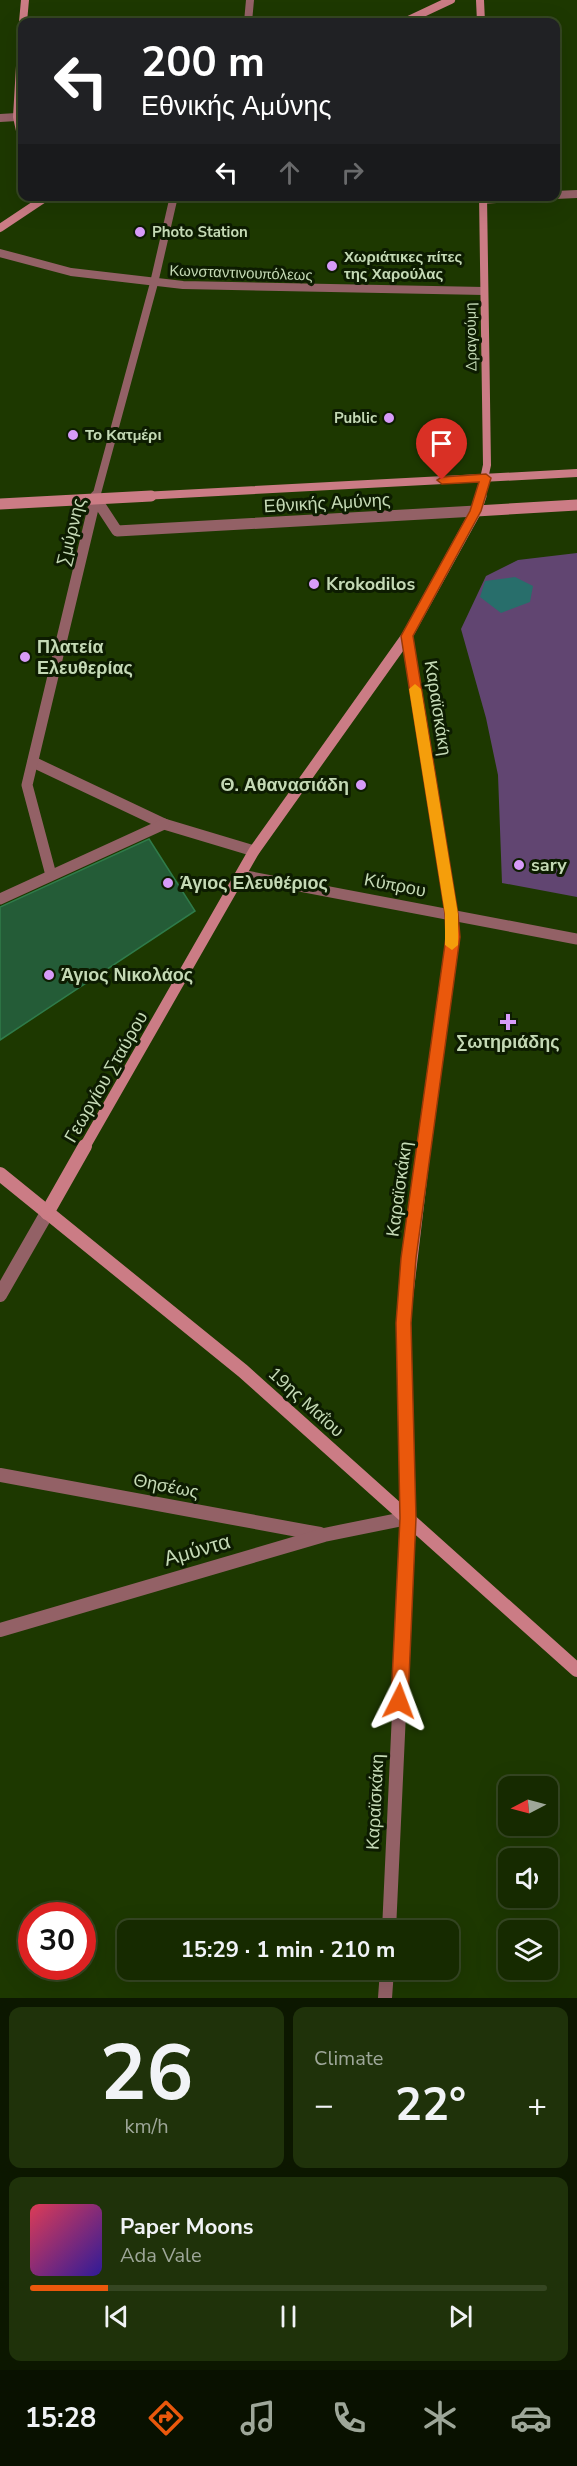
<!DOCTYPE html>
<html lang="en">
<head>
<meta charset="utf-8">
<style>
	:root { --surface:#162a00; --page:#1f320a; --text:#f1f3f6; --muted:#9ea799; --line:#354622; --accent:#ea580c }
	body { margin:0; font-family:"Nunito Sans",sans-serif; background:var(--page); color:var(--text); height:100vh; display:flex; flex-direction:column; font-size:22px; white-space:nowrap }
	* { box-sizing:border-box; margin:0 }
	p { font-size:20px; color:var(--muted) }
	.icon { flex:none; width:33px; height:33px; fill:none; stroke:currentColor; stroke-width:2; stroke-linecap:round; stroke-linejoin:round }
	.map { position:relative; height:1998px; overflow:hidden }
	.side { display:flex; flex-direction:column; gap:9px; padding:9px; background:#0c1700; flex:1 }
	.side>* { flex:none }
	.hud { position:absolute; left:18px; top:18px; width:542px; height:183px; border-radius:12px; box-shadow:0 6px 24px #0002,0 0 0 2px var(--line); background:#202124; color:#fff; overflow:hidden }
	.needle { width:39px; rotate:264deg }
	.tools { position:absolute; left:498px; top:1776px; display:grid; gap:12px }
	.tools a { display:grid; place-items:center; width:60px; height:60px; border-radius:12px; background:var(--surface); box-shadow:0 6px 24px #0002,0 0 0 2px var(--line); font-size:30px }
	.speed { position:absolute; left:18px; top:1902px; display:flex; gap:12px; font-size:30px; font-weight:700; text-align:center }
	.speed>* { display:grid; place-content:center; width:78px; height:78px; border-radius:50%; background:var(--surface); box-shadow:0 6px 24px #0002,0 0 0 2px var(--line); line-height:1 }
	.speed .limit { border:9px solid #d22; background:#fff; color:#111 }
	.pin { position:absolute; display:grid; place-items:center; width:51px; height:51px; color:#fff; margin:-62px -26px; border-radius:50% 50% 50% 0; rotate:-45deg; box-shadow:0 0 6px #0007 }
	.pin .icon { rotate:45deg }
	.me { position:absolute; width:66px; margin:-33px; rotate:3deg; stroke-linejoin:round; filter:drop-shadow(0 0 4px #0008) }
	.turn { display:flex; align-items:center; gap:21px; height:126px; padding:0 24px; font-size:27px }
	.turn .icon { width:78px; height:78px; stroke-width:2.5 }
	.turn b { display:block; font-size:42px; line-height:51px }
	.lanes { display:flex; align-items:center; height:57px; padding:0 24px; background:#0003; justify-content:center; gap:30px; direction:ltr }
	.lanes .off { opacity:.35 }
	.big { font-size:45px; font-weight:700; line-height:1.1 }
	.side .card { flex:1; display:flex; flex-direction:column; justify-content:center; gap:9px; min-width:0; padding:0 21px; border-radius:12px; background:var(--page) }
	.side .dial { align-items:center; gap:0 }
	.dial b { font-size:78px; line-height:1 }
	.song { display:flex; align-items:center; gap:18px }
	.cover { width:72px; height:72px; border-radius:9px; background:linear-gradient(135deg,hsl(350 70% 55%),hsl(250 70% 35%)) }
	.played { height:6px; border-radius:3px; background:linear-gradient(90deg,var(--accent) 15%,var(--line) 15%) }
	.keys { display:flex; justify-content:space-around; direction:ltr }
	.heat { display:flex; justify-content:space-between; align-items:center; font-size:33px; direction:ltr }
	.side .tiles { flex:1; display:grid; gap:9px; grid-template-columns:1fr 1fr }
	.card:last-child { grid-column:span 2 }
	.trip { position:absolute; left:117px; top:1920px; width:342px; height:60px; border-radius:12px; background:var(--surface); box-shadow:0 6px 24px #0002,0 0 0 2px var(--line); font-weight:700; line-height:60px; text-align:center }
	.dock { display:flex; height:96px; justify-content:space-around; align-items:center; background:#091100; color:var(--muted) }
	.dock .icon { width:42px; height:42px }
	.dock .active { color:var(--accent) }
	.dock b { font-size:27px; color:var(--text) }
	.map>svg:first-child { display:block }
	.green { fill:#614571 }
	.water { fill:#286e6b }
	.building { fill:#245c37; stroke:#2f7b4a; stroke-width:1.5 }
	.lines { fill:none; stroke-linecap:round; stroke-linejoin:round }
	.street-far2 { stroke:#936166; stroke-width:8 }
	.street-far1 { stroke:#936166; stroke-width:11 }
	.street { stroke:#936166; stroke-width:14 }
	.secondary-far2 { stroke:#cb7c85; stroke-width:8 }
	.secondary-far1 { stroke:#cb7c85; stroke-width:11 }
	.secondary { stroke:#cb7c85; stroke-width:14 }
	.route { fill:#ea580c; stroke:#983908; stroke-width:1.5 }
	.slow { fill:#f59e0b }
	.poi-dot { fill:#d79bf9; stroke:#0d1c01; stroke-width:2 }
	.labels { text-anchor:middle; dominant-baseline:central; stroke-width:6; stroke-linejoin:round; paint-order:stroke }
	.far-poi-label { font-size:15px; font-weight:bold; fill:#c4d9b5; stroke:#0d1c01; text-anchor:start }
	.far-street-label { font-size:15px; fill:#c4d9b5; stroke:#0d1c01 }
	.street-label { font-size:18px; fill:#c4d9b5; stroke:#0d1c01 }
	.poi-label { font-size:18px; font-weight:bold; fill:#c4d9b5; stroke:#0d1c01; text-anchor:start }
	.near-street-label { font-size:21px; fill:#c4d9b5; stroke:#0d1c01 }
</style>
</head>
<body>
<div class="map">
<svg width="577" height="1998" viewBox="0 0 577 1998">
	<rect width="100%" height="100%" fill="#1d3800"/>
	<path class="green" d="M577,553V897L502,883L498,775L486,718L461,629L486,576L518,560Z"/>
	<path class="water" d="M515,577L533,586L530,602L501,613L480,597L485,581Z"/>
	<path class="building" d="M149,839L195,911L0,1040V907Z"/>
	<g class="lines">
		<g class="street-far2">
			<path d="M248,22L250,0"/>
			<path d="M0,118L17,117"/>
			<path d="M555,195L577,194"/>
			<path d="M483,200L534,196"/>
			<path d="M0,253L71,272L183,285L484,291"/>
			<path d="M96,497L154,283L174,196"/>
		</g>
		<g class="street-far1">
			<path d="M96,499L117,531L476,511"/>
			<path d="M33,762L164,824L254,851"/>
			<path d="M51,875L27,785L96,496"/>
			<path d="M241,875L577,939"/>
			<path d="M0,899L164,824"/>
		</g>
		<g class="street">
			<path d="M0,1295L47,1213"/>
			<path d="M0,1475L320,1534"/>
			<path d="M0,1630L324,1535L408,1518L389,1930"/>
			<path d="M385,1998L387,1970"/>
		</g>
		<g class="secondary-far2">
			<path d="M480,0L481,22"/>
			<path d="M23,22L25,0"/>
			<path d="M404,22L451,0"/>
			<path d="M22,32L17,117L22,140"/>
			<path d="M0,228L48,196"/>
			<path d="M123,497L577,473"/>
			<path d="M480,497L487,465L483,196"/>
		</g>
		<g class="secondary-far1">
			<path d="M0,504L151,496"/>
			<path d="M476,511L577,505"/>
			<path d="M407,636L452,914L453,937L424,1148"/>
			<path d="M84,1148L254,851L407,636L476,511L481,496"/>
		</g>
		<g class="secondary">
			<path d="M0,1174L243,1371L577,1670"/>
			<path d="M47,1213L85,1146"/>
			<path d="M408,1518L403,1323L424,1146"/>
		</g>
	</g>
	<path class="route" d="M486,474L491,478L481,511L413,636L458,914L460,937L416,1258L411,1323L416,1518L408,1701L406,1708L399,1710L393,1708L391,1701L400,1518L396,1323L401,1258L446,937L445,914L401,636L470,511L479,482L442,484L437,480L442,477Z"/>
	<path class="slow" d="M415,684L421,689L458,914V945L452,950L445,945V914L409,689Z"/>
	<g class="poi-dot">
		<circle cx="140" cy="232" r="6"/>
		<circle cx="332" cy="266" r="6"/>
		<circle cx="389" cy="418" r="6"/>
		<circle cx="73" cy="435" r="6"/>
		<circle cx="314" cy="584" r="6"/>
		<circle cx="25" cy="657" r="6"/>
		<circle cx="361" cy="785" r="6"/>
		<circle cx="519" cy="865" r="6"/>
		<circle cx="168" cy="883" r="6"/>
		<circle cx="49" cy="975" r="6"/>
		<path d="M505 1013h6v6h6v6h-6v6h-6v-6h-6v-6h6z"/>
	</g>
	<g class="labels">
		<g class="far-poi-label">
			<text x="152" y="232">Photo Station</text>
			<text x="344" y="257">Χωριάτικες πίτες<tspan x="344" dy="17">της Χαρούλας</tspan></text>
			<text x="377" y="418" text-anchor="end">Public</text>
			<text x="85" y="435">Το Κατμέρι</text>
		</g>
		<g class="far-street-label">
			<text transform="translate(241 273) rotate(2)">Κωνσταντινουπόλεως</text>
			<text transform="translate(471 337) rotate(-91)">Δραγούμη</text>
		</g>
		<g class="street-label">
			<text transform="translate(327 503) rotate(-3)">Εθνικής Αμύνης</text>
			<text transform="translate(71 532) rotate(-76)">Σμύρνης</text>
			<text transform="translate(438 708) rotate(81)">Καραϊσκάκη</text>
			<text transform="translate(395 885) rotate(11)">Κύπρου</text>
			<text transform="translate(106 1077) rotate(-60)">Γεωργίου Σταύρου</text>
			<text transform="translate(399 1189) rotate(-82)">Καραϊσκάκη</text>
			<text transform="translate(306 1402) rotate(42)">19ης Μαΐου</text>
			<text transform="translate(166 1486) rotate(11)">Θησέως</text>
			<text transform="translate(375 1802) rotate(-87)">Καραϊσκάκη</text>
		</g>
		<g class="poi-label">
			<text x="326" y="584">Krokodilos</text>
			<text x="37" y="647">Πλατεία<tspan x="37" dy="21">Ελευθερίας</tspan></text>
			<text x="349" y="785" text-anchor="end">Θ. Αθανασιάδη</text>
			<text x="531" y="865">sary</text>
			<text x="180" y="883">Άγιος Ελευθέριος</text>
			<text x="61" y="975">Άγιος Νικολάος</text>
			<text x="508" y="1042" text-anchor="middle">Σωτηριάδης</text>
		</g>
		<g class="near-street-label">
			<text transform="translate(197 1550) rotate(-16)">Αμύντα</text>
		</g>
	</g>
</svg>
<div class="tools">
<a><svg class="needle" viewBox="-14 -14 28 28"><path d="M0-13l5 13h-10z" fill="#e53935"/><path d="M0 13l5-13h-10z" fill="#9ea799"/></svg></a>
<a><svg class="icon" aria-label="sound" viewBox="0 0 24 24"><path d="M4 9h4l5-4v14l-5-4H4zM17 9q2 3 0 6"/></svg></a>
<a><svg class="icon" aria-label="layers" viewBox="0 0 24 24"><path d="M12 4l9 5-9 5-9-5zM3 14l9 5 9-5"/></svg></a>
</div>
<div class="speed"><div class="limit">30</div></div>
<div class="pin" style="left:442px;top:480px;background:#d93025"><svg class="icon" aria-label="arrive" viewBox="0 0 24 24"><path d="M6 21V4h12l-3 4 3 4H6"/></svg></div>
<svg class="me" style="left:399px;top:1701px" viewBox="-20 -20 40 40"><path d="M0-17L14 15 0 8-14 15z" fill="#ea580c" stroke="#fff" stroke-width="4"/></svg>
<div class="trip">15:29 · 1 min · 210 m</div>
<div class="hud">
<div class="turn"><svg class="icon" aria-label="left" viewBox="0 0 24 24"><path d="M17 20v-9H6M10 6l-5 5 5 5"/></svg><div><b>200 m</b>Εθνικής Αμύνης</div></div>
<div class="lanes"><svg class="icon" aria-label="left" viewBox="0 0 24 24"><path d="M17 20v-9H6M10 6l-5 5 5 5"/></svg><svg class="icon off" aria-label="ahead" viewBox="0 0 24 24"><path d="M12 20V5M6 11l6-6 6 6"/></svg><svg class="icon off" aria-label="right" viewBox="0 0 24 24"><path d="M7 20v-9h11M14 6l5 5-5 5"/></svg></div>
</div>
</div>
<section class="side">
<div class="tiles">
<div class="card dial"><b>26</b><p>km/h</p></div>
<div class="card"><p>Climate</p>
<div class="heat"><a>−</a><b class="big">22°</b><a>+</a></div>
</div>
<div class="card">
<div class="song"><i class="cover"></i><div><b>Paper Moons</b><p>Ada Vale</p></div></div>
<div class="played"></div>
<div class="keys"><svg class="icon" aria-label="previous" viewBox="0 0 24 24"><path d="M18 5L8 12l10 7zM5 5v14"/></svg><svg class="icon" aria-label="pause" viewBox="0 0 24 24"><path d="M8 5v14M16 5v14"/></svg><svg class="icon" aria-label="next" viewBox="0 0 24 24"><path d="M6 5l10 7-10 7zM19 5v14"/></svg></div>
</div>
</div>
</section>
<nav class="dock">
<b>15:28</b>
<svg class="icon active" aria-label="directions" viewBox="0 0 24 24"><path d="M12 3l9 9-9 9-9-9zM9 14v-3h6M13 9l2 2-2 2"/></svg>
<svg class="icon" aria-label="music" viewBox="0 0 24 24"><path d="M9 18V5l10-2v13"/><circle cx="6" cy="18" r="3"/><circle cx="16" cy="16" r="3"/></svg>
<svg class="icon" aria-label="phone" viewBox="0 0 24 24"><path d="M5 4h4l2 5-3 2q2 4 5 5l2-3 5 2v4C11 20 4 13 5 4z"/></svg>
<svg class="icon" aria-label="climate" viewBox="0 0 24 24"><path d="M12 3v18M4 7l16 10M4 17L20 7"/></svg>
<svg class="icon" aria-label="car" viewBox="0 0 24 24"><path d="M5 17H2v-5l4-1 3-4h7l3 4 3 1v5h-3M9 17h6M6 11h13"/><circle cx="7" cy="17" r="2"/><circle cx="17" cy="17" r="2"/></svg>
</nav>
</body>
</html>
